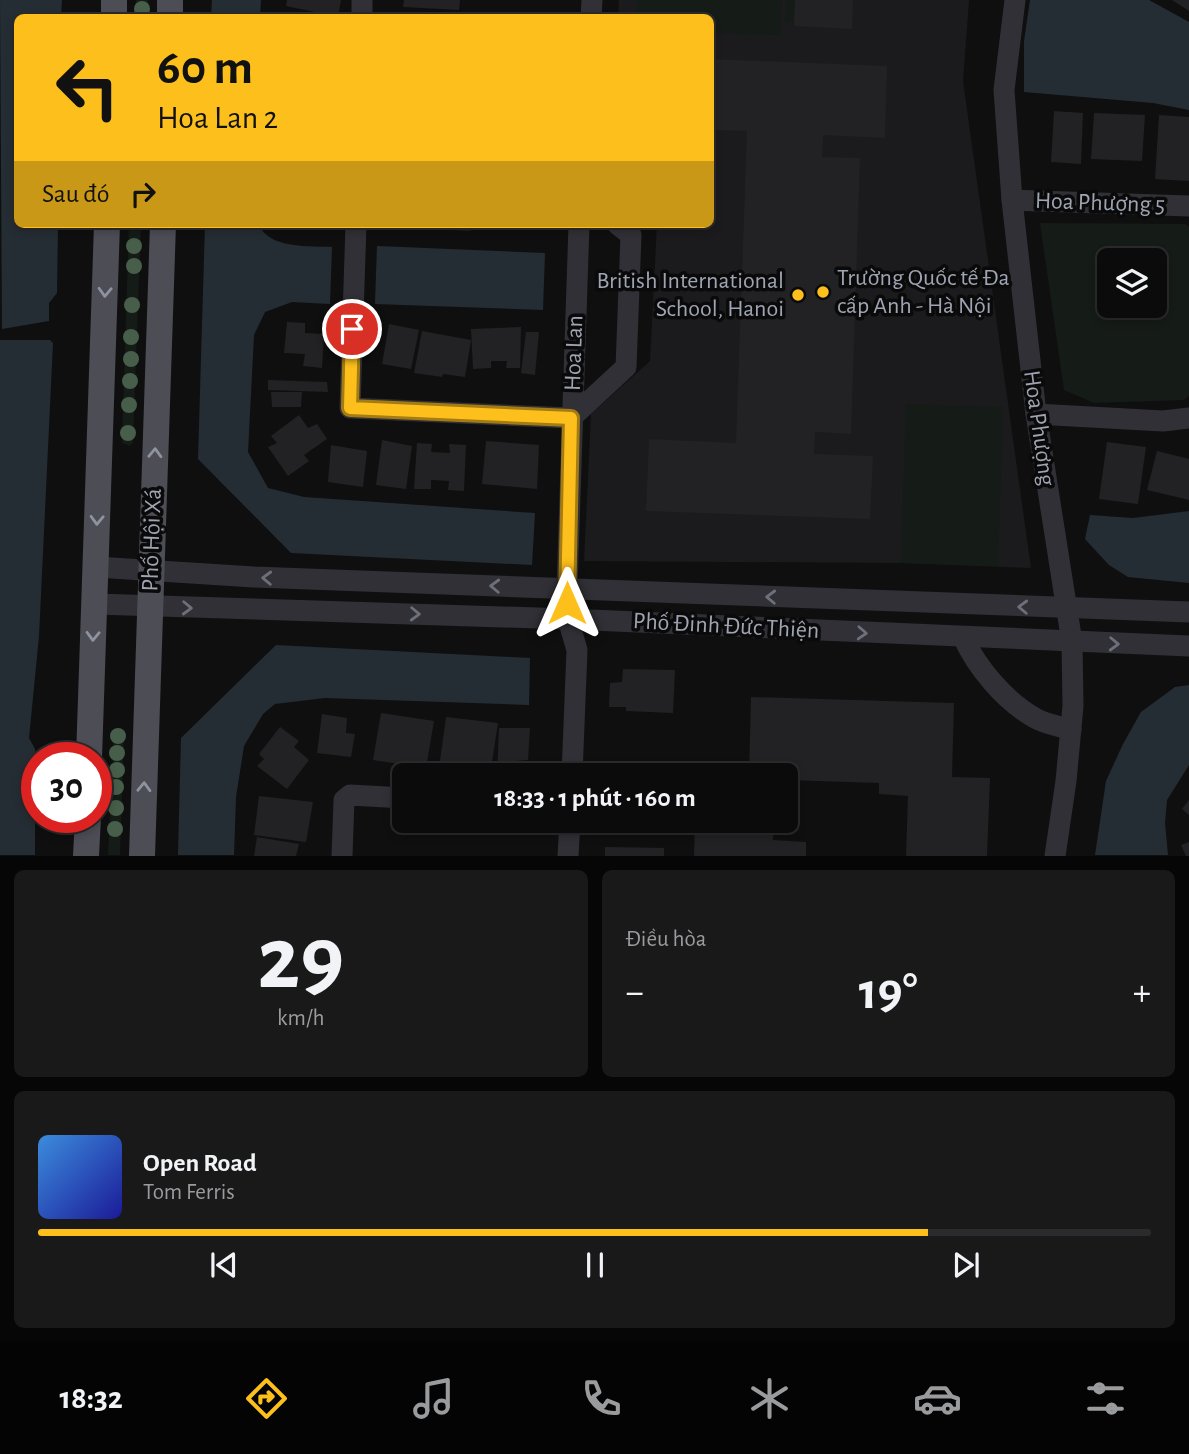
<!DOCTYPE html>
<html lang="vi">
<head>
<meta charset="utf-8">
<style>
	:root { --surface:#0b0b0c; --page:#19191a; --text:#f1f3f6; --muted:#9a9b9d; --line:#2b2b2d; --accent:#fcbf1c }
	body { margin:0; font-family:"Alegreya Sans",sans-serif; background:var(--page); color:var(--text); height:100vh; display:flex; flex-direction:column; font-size:26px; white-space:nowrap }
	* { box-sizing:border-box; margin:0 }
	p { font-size:23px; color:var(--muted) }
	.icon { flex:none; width:38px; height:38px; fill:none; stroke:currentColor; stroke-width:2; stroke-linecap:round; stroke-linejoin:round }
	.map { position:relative; height:856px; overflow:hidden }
	.side { display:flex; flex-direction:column; gap:14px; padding:14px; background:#060607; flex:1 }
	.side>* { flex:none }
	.banner { position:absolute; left:14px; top:14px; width:700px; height:214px; border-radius:10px; box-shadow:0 4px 10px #0003,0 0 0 2px var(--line); background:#fcbf1c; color:#111; overflow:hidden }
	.tools { position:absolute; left:1097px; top:248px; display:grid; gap:14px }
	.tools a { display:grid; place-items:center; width:70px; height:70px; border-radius:10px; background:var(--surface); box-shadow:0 4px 10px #0003,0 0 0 2px var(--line); font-size:35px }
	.speed { position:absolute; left:21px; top:742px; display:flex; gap:14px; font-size:35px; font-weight:700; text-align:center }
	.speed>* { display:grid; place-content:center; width:91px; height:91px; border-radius:50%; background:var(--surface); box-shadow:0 4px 10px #0003,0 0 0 2px var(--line); line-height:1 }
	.speed .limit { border:10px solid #d22; background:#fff; color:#111 }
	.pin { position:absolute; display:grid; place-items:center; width:60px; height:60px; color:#fff; margin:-30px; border:4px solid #fff; border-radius:50%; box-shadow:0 2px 7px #0007 }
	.me { position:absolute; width:77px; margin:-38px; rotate:0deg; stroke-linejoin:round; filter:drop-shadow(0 0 5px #0008) }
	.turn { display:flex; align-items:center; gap:24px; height:147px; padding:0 28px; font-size:32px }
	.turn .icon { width:91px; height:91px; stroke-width:2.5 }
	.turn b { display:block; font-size:49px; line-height:60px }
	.then { display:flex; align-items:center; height:66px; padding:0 28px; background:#0003; gap:14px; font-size:26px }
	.big { font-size:52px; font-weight:700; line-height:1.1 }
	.side .card { flex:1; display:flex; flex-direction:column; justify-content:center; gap:10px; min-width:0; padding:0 24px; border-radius:10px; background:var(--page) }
	.side .dial { align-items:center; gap:0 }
	.dial b { font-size:91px; line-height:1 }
	.song { display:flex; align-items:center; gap:21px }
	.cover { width:84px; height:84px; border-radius:10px; background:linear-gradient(135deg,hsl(210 70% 55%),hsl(240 70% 35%)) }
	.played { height:7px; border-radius:4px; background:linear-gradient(90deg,var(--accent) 80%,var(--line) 80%) }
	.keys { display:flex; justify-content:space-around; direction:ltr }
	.heat { display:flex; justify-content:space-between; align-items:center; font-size:38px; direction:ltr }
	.side .tiles { flex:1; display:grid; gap:14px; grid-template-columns:1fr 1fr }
	.card:last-child { grid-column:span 2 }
	.trip { position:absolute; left:392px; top:763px; width:406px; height:70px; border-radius:10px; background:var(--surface); box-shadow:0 4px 10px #0003,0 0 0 2px var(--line); font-weight:700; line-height:70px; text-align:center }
	.menu { display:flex; height:112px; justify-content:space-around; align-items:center; background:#040405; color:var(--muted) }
	.menu .icon { width:49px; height:49px }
	.menu .selected { color:var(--accent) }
	.menu b { font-size:32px; color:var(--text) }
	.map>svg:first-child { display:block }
	.built { fill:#1b1b1d }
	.green { fill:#151b17; fill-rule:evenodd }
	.water { fill:#252d34 }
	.building { fill:#222225 }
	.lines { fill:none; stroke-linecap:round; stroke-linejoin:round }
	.minor { stroke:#303036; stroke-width:21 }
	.major { stroke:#4c4d55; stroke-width:26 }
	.tree { fill:#475e4a }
	.oneway { stroke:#8e939f }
	.oneway2 { stroke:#6d707a }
	.route-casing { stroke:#a47c12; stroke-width:18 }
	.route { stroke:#fcbf1c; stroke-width:12 }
	.poi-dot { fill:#fcbf1c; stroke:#0a0a0b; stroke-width:2.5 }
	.labels { text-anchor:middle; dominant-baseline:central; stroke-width:7; stroke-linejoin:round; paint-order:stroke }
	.street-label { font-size:24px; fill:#9fa4b2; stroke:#0a0a0b }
	.poi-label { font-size:24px; fill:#9fa4b2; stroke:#0a0a0b; text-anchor:start }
</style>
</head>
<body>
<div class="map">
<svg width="1189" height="856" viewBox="0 0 1189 856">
	<rect width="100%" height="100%" fill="#0f0f10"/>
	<path class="built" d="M619,0H969L963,81L1031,568L901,563L584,561L591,414L650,361L657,224H710V18L618,17Z"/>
	<g class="green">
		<rect x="136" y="0" width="12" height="17"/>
		<path d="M637,0H782L781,35L711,33L710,18L637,17Z"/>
		<path d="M786,0H839L838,24L785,22Z"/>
		<path d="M1040,223L1185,224L1189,227V396L1184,400L1094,403L1064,390ZM1110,261H1155V306H1110Z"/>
		<path d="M129,224H141L133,442L130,446L122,443Z"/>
		<path d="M906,404L1003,407L998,566L901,563Z"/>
		<path d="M114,731H120L124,734L120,855H108Z"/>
	</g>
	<g class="water">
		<path d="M0,0H62L61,17L18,18V224H58L57,293L49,303V321L2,329Z"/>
		<path d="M212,0H261L260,17H211Z"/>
		<path d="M1030,0H1149L1189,22V110L1153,103L1024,92V41Z"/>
		<path d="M205,224H259C267,249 311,246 332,247L330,304L292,302L265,312L254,335L248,452L268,488L304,497L535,513L532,565L291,553L198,459Z"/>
		<path d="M377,246L545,253L543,310L375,304Z"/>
		<path d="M0,340H50L53,343L39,636L29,738L35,749V855H0Z"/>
		<path d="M1189,511V583L1128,577L1109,565L1085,539L1090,515L1133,518Z"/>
		<path d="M276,645L530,658L529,705L325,698L275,704L263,714L244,746L236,797L234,855H178L181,738Z"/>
		<path d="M1189,685V765L1167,800L1165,823L1168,855H1095L1106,781L1123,744L1141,712L1175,687Z"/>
	</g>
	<g class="building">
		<path d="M287,0H341L338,17L286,6Z"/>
		<path d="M404,0H460L459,10L403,7Z"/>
		<path d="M795,0H853L852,29L794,26Z"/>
		<path d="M1172,0H1189V11Z"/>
		<path d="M710,59L887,66L885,138L823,135L822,157L860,158L851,434L815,432L814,454L873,456L870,519L646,511L649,439L736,443L747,131L710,130Z"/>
		<path d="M1054,111L1083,113L1081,164L1051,162Z"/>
		<path d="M1094,113L1145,115L1142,161L1091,159Z"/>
		<path d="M1159,115L1189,117V181L1155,179Z"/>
		<path d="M290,224H331V229L290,226Z"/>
		<path d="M435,224H470V231L434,229Z"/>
		<path d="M478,224H543V229L478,226Z"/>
		<path d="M287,322L305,323V333L324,334L322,368L303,366L305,354L284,353Z"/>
		<path d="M389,324L419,330L411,369L382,364Z"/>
		<path d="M521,327L520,368H506L507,361H491V368L473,369L471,329Z"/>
		<path d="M422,331L471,340L465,377L443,374L442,377L414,373Z"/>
		<path d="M526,332H539L535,375L521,373Z"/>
		<path d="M268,380L327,382L328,392L268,390Z"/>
		<path d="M271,392H302L301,407H272Z"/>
		<path d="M299,415L308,428L317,424L327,439L304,455L309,461L288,476L268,447L277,443L271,436Z"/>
		<path d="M382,440L412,446L406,489L376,485Z"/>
		<path d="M486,441L539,445L537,489L482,484Z"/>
		<path d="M1107,442L1146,447L1138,504L1099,499Z"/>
		<path d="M417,443L432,444L431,452L450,453L449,444L466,445L464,491L448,490L449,481L431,480V489H414Z"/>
		<path d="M331,445L367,451L363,487L328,482Z"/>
		<path d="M1157,451L1189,459V500L1147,490Z"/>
		<path d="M623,669L675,670L673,713L626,711V707H609L610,683L622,682Z"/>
		<path d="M751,697L954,703L952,777L990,778L987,856H906L908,796L879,794V783L786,780V775H749Z"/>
		<path d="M381,713L434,721L426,768L373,760Z"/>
		<path d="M322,714L347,718L346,733L355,734L351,757L317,753Z"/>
		<path d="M446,717L498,723L491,769L440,761Z"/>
		<path d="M280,727L299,741L294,747L309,760L287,789L257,766L264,759L259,754Z"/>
		<path d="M499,728H530L528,760L516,761V775H497Z"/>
		<path d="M259,796L313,802L306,842L254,835Z"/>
		<path d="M1189,800V815L1182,809Z"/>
		<path d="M695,821H774L773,840L806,842V856H694Z"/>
		<path d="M257,837L299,844L296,856H254Z"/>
		<path d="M1189,842V856H1186L1181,845Z"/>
		<path d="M605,847L664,848V856H605Z"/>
	</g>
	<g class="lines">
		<g class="minor">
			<path d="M1015,0L1004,90L1012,200L1036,414L1072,642L1073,706L1066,781L1055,856"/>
			<path d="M362,18V0"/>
			<path d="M591,18L592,0"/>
			<path d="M1012,200L1189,206"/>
			<path d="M356,224L350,408L571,418L626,367L631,235L617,224"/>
			<path d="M1036,414L1163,421L1189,418"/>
			<path d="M96,567L254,577L1189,612"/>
			<path d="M95,604L568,619L1189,646"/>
			<path d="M963,637C977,668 1005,701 1035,718C1045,724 1059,726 1071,730"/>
			<path d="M572,775L577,650L568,619L567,588L579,224"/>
			<path d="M342,856L344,800L350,795L404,798"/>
			<path d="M568,856L570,821"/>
		</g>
		<g class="major">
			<path d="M114,18V0"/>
			<path d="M170,18V0"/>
			<path d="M89,758L107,224"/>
			<path d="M86,856L88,817"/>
			<path d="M142,856L163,224"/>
		</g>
	</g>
	<g class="tree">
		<circle cx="142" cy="9" r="8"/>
		<circle cx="134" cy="246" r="8"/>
		<circle cx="134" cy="266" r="8"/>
		<circle cx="132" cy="305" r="8"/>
		<circle cx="131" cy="337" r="8"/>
		<circle cx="131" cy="359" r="8"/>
		<circle cx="130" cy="381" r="8"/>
		<circle cx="129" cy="405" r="8"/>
		<circle cx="128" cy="433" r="8"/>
		<circle cx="118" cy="736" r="8"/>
		<circle cx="117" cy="753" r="8"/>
		<circle cx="117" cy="770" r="8"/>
		<circle cx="116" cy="787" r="8"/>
		<circle cx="116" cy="808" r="8"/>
		<circle cx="115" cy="829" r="8"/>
	</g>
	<defs><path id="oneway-chevron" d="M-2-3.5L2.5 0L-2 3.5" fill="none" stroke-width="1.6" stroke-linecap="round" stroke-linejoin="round" transform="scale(1.75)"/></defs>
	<g class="oneway">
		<use href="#oneway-chevron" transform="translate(105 292) rotate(92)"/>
		<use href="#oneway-chevron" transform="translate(155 453) rotate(-88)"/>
		<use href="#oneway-chevron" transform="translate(97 520) rotate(92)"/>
		<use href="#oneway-chevron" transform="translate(93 636) rotate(92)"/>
		<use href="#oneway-chevron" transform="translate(144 787) rotate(-88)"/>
	</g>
	<g class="oneway2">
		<use href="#oneway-chevron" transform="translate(267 578) rotate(-178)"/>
		<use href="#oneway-chevron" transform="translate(495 586) rotate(-178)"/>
		<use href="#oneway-chevron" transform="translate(771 597) rotate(-178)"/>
		<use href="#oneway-chevron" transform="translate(1023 607) rotate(-178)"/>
		<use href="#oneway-chevron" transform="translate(187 608) rotate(2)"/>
		<use href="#oneway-chevron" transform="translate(415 614) rotate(2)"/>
		<use href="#oneway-chevron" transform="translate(862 633) rotate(3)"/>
		<use href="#oneway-chevron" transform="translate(1114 644) rotate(2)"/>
	</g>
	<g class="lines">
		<defs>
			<path id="route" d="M352,329L350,408L571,418L567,603"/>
		</defs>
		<use href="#route" class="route-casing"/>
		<use href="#route" class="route"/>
	</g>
	<g class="poi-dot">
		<circle cx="823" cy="292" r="7"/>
		<circle cx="798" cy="295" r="7"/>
	</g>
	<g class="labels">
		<g class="street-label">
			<text transform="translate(1100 203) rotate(2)">Hoa Phượng 5</text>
			<text transform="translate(574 353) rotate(-88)">Hoa Lan</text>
			<text transform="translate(1039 428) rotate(82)">Hoa Phượng</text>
			<text transform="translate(152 540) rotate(-88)">Phố Hội Xá</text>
			<text transform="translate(726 626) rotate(3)">Phố Đinh Đức Thiện</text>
		</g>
		<g class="poi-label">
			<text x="837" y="278">Trường Quốc tế Đa<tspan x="837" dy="28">cấp Anh - Hà Nội</tspan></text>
			<text x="784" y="281" text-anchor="end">British International<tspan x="784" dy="28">School, Hanoi</tspan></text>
		</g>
	</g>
</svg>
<div class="tools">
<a><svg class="icon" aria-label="layers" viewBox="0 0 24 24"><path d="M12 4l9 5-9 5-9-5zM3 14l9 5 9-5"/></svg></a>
</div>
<div class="speed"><div class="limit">30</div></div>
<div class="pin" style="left:352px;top:329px;background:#d93025"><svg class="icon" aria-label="arrive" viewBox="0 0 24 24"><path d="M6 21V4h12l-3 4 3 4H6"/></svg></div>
<svg class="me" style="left:567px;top:603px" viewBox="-20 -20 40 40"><path d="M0-17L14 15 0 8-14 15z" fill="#fcbf1c" stroke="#fff" stroke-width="4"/></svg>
<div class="trip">18:33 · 1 phút · 160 m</div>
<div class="banner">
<div class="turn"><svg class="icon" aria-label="left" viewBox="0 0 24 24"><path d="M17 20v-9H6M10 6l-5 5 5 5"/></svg><div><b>60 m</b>Hoa Lan 2</div></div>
<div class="then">Sau đó<svg class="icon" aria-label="right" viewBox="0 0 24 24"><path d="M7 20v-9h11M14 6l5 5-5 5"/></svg></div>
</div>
</div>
<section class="side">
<div class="tiles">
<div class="card dial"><b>29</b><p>km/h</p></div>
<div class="card"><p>Điều hòa</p>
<div class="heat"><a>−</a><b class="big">19°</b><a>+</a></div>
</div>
<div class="card">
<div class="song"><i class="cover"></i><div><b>Open Road</b><p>Tom Ferris</p></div></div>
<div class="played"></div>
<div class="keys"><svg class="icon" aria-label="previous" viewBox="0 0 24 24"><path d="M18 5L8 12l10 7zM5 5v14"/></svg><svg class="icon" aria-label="pause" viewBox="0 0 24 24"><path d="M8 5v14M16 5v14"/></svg><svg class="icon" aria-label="next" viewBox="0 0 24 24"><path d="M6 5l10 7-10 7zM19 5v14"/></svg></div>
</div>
</div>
</section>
<nav class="menu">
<b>18:32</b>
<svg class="icon selected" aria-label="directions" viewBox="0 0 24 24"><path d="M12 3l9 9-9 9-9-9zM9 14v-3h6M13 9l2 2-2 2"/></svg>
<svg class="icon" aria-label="music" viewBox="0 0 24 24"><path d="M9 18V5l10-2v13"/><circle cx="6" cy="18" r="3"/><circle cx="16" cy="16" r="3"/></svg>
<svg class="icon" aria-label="phone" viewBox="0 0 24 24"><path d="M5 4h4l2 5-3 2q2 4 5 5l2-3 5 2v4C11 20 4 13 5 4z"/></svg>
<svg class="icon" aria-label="climate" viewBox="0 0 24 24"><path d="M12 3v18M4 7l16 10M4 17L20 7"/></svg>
<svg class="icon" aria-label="car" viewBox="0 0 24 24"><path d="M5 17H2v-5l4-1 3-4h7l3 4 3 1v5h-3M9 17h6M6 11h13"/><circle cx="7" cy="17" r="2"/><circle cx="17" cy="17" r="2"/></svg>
<svg class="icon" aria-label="filters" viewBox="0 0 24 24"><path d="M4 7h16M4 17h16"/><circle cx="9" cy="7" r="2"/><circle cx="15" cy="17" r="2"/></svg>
</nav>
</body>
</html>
